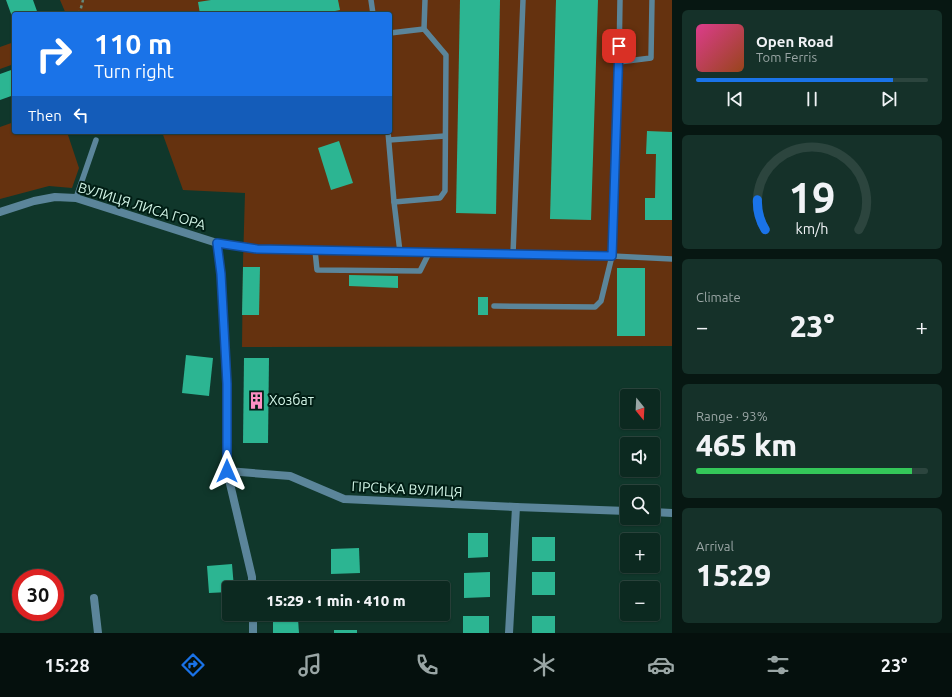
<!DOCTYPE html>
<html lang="en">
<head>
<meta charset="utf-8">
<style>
	:root { --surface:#0c2920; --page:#153129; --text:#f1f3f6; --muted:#9aa6a5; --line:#2c453e; --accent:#1a73e8 }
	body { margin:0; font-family:Ubuntu,sans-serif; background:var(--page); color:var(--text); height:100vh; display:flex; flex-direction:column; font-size:15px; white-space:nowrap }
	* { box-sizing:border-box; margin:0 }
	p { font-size:13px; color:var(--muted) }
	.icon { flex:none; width:22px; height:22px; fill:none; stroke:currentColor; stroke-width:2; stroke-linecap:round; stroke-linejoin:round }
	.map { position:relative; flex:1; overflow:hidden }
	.panel { display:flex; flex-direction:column; gap:10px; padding:10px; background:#071712; width:280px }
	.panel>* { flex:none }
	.top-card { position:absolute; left:12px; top:12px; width:380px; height:122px; border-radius:4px; box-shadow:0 1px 3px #0004,0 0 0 1px var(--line); background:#1a73e8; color:#fff; overflow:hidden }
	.needle { width:26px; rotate:162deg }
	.fabs { position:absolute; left:620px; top:389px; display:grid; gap:8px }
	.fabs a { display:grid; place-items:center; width:40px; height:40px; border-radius:4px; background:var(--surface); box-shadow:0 1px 3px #0004,0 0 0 1px var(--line); font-size:20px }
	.speed { position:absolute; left:12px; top:569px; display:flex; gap:8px; font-size:20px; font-weight:700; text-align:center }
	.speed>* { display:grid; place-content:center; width:52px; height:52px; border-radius:50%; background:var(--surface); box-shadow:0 1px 3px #0004,0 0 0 1px var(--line); line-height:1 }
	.speed .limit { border:6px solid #d22; background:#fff; color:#111 }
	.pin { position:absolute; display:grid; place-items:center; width:34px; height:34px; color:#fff; margin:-17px; border-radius:8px; box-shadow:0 2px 6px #0006 }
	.me { position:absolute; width:44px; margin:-22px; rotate:0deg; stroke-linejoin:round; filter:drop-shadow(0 0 3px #0008) }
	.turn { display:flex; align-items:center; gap:14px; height:84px; padding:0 16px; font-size:18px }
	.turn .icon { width:52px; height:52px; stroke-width:2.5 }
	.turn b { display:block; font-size:28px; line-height:34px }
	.then { display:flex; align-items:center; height:38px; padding:0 16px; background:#0003; gap:8px; font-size:15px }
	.big { font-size:30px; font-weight:800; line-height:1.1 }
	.panel .card { flex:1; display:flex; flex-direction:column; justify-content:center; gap:6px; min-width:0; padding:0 14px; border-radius:6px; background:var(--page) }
	.panel .dial { align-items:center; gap:0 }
	.dial svg { height:104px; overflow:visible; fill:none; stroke:var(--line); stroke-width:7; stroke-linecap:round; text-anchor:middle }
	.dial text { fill:var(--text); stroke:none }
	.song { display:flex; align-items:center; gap:12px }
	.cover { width:48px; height:48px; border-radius:6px; background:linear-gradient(135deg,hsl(330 70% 55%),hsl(20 70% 35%)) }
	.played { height:4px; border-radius:2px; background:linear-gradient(90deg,var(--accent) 85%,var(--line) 85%) }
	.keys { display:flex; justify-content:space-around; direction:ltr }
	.heat { display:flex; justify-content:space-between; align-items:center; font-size:22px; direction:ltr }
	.charge { height:6px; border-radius:3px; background:linear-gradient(90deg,#34c759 93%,var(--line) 0) }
	.trip { position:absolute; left:222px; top:581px; width:228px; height:40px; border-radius:4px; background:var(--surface); box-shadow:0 1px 3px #0004,0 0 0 1px var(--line); font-weight:800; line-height:40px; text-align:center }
	.tab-bar { display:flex; height:64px; justify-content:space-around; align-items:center; background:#05100d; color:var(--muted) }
	.tab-bar .icon { width:28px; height:28px }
	.tab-bar .on { color:var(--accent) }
	.tab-bar b { font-size:18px; color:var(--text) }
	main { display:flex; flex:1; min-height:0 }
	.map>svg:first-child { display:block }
	.green { fill:#65320f }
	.building { fill:#2cb592 }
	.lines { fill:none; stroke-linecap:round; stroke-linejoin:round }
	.path { stroke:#658a7d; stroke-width:2.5; stroke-dasharray:3 3; stroke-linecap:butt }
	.service { stroke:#5b859a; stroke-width:5.5 }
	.minor { stroke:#5b859a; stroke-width:8 }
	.route-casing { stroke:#114b97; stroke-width:10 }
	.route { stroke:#1a73e8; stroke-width:7 }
	.labels { text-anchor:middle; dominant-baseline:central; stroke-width:4; stroke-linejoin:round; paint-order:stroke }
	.street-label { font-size:14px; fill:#d1f4e6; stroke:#001d14 }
	.poi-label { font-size:14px; fill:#d1f4e6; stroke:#001d14; text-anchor:start }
</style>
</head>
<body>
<main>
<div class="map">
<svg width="672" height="633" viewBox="0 0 672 633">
	<rect width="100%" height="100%" fill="#10372b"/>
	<g class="green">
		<path d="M60,0H672V346L242,347L243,262L245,193L183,190L162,132H390V14H66Z"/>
		<path d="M14,42V64L0,69V47Z"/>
		<path d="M14,122V132H67L79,168L72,188L49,186L0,199V127Z"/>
	</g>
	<g class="building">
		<path d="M6,0H33L38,14H14V22Z"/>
		<path d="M211,0H338L340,10L320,14H200L198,2Z"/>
		<path d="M460,0H500L496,214L456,213Z"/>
		<path d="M556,0H598L591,220L550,219Z"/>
		<path d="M14,69V95L0,100V74Z"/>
		<path d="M647,131L672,132V220H645V198H655L656,154H646Z"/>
		<path d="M339,141L353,183L331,190L318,148Z"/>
		<path d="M243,267H260L259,315H242Z"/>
		<rect x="617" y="268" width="28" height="68"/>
		<path d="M349,275L398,276V288L349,286Z"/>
		<rect x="478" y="297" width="10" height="18"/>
		<path d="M186,355L213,358L209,396L182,393Z"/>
		<path d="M244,358H269L268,443H243Z"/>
		<path d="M468,533H488V557L468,558Z"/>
		<rect x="532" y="537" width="23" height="24"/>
		<path d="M359,548L360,573L331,574V549Z"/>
		<path d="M232,564L234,588H229V592L209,593L207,566Z"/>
		<path d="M490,572V597L464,598V573Z"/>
		<rect x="532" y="572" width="23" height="23"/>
		<rect x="463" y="616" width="26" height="17"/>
		<rect x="532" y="616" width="23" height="17"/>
		<path d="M298,619L299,633H273V620Z"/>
		<rect x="334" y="630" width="23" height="3"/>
	</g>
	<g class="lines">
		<path class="path" d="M79,14L81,8L83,0"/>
		<g class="service">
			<path d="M371,0L373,14"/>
			<path d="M390,33L424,29"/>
			<path d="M619,62L651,58L652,0"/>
			<path d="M388,132L394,202L400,252"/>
			<path d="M389,140L445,136"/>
			<path d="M76,198L96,140"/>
			<path d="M394,202L440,198L445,191L446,55L424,29L425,0"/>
			<path d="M217,243L257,249L612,256L672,259"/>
			<path d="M315,250L317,270L420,271L429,253"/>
			<path d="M513,254L523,0"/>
			<path d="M494,306L595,307L601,301L612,256L619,62L620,0"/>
		</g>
		<g class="minor">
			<path d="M0,212L34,201L55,197L76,198L217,243L221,274L227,384V471L252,577V588"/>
			<path d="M227,471L290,476L344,499L516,507L627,511"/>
			<path d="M653,512L672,513"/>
			<path d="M94,598L98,633"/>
			<path d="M253,614V633"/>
			<path d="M509,633L516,507"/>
		</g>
	</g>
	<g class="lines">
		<defs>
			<path id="route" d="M227,471V384L221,274L217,243L257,249L612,256L619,46"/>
		</defs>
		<use href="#route" class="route-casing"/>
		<use href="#route" class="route"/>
	</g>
	<defs>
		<symbol id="building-bare" viewBox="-9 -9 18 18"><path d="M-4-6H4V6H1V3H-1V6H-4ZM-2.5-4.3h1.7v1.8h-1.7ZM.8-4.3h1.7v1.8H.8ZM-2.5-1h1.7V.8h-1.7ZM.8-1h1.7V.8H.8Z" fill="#fc8fc3" stroke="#001d14" stroke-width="2.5" paint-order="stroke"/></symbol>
	</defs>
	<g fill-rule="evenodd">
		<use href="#building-bare" x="244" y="388" width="25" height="25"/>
	</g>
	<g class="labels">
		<g class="street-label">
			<text transform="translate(142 206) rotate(17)">ВУЛИЦЯ ЛИСА ГОРА</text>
			<text transform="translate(407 489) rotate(3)">ГІРСЬКА ВУЛИЦЯ</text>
		</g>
		<g class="poi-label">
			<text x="269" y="400">Хозбат</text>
		</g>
	</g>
</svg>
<div class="fabs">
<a><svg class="needle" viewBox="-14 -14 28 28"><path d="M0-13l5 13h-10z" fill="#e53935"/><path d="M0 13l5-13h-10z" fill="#9aa6a5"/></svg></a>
<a><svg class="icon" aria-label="sound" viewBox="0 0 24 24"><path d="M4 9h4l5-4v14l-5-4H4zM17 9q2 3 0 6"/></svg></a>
<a><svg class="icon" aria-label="search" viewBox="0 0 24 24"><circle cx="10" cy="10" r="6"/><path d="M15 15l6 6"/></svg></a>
<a>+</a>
<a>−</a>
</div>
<div class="speed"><div class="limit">30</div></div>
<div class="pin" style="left:619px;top:46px;background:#d93025"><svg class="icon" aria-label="arrive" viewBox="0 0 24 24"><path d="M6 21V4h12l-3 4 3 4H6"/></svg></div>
<svg class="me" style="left:227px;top:471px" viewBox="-20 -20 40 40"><path d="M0-17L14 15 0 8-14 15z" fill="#1a73e8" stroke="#fff" stroke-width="4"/></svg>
<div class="trip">15:29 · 1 min · 410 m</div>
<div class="top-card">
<div class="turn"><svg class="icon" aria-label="right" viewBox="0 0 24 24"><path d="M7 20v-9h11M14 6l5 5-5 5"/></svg><div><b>110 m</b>Turn right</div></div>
<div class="then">Then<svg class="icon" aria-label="left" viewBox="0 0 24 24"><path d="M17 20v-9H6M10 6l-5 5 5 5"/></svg></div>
</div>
</div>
<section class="panel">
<div class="card">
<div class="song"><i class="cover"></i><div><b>Open Road</b><p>Tom Ferris</p></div></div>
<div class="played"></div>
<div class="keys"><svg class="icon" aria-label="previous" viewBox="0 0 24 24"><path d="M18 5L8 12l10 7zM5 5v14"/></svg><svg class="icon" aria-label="pause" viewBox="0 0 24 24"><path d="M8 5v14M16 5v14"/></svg><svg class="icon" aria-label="next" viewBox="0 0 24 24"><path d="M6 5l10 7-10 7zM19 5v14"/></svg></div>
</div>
<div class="card dial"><svg viewBox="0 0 100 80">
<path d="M14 69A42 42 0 1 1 86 69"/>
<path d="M14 69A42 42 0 0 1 8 46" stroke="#1a73e8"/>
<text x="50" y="56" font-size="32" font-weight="700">19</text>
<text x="50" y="72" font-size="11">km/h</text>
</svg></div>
<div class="card"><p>Climate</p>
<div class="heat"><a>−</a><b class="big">23°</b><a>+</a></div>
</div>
<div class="card"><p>Range · 93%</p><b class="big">465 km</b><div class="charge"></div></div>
<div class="card"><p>Arrival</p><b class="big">15:29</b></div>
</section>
</main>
<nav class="tab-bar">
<b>15:28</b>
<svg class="icon on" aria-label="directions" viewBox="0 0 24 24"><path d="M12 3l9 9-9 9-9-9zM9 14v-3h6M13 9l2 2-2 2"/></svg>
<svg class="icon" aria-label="music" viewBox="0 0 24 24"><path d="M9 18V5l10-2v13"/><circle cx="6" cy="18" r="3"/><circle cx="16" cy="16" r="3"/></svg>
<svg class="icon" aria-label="phone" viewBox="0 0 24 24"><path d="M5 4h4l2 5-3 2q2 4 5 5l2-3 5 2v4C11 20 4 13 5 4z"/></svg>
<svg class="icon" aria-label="climate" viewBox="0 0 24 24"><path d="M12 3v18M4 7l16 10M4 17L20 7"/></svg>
<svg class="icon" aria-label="car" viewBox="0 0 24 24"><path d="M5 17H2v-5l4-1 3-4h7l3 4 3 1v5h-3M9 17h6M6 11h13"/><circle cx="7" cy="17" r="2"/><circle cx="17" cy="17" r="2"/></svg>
<svg class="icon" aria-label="filters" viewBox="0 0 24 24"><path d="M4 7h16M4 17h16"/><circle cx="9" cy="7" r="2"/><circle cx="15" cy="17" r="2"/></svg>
<b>23°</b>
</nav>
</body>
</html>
